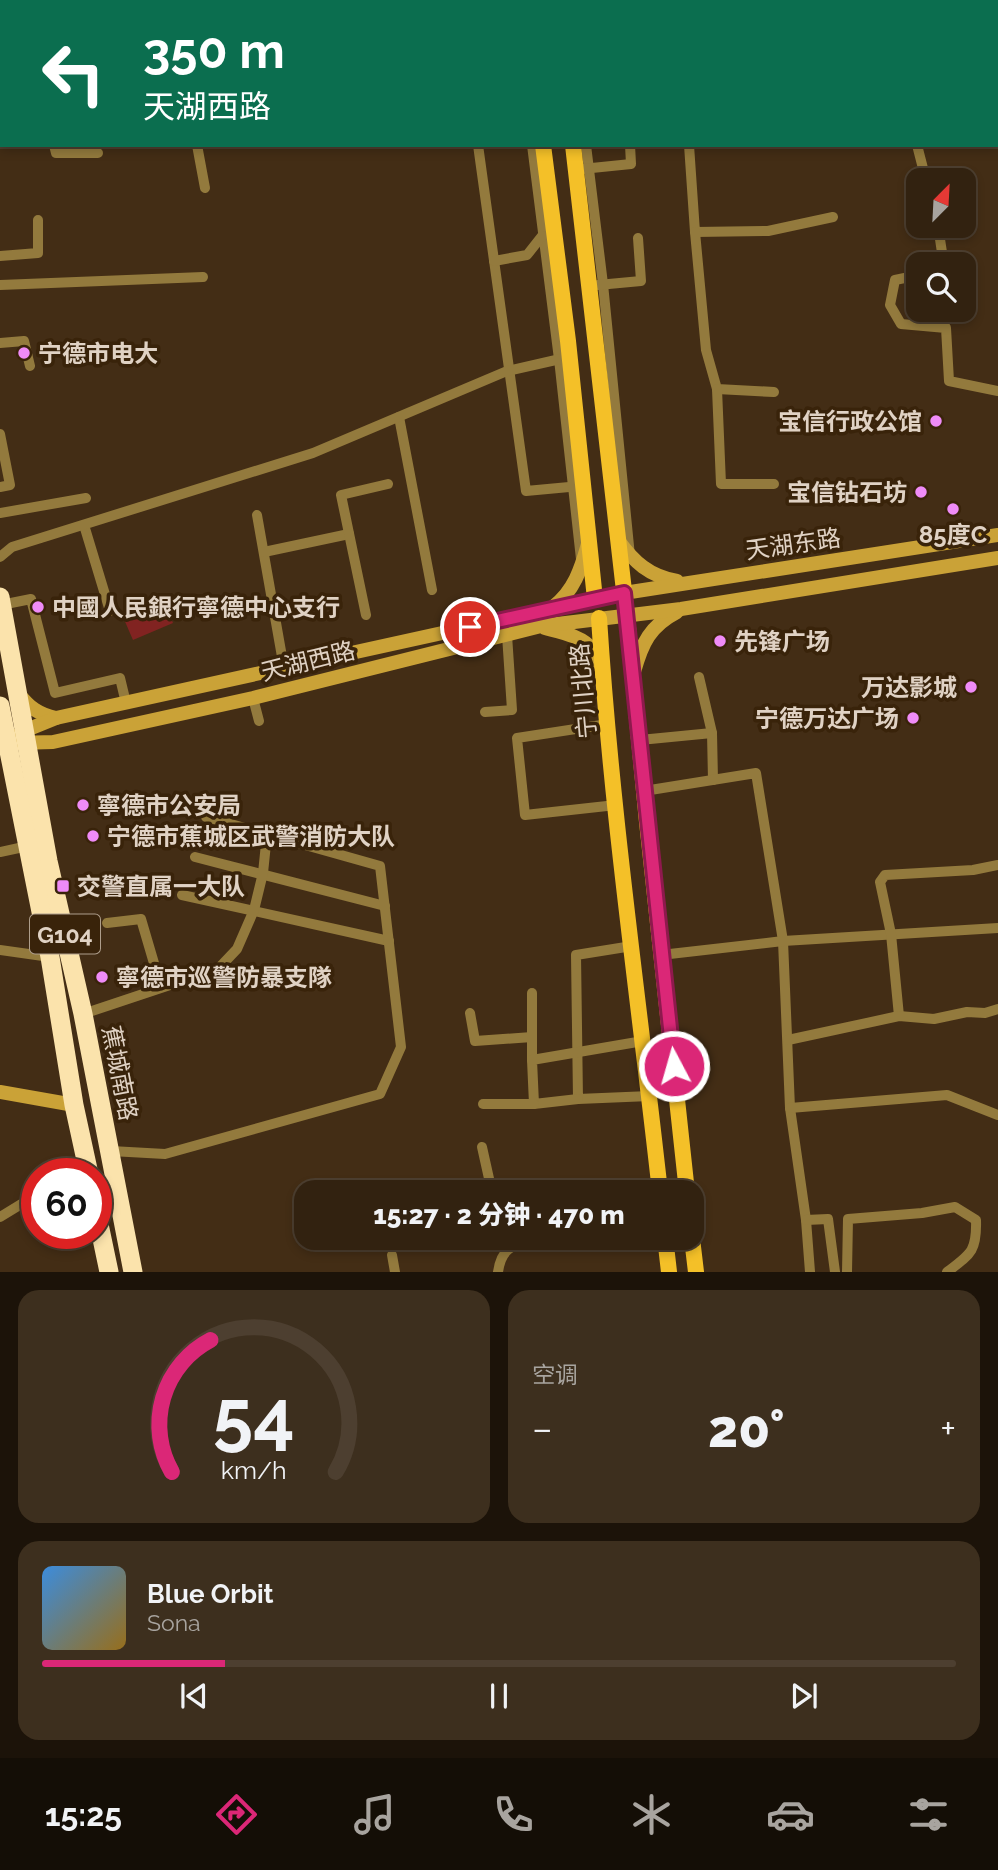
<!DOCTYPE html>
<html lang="zh">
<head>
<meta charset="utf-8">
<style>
	:root { --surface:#322210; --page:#3d2f1e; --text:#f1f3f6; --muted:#a8a49f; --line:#4d3f30; --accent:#db2777 }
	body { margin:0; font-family:Raleway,"Noto Sans SC",sans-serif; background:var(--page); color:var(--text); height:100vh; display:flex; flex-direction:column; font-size:26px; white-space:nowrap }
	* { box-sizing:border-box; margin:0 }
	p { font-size:23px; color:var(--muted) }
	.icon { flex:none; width:38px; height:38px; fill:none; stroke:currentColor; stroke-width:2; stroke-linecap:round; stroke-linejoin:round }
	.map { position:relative; height:1272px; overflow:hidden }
	.panel { display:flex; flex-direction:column; gap:18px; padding:18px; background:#1c1309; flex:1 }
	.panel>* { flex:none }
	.guide { position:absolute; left:0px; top:0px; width:999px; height:147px; box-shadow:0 4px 10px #0003,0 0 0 2px var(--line); background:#0b6e4f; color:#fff; overflow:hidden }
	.needle { width:46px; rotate:24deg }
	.fabs { position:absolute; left:906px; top:168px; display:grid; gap:14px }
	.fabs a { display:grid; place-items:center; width:70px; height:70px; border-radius:14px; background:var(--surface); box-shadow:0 4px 10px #0003,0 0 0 2px var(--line); font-size:35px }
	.speed { position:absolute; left:21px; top:1158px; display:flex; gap:14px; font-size:35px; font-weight:700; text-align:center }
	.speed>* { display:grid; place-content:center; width:91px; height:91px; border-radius:50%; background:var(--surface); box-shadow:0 4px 10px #0003,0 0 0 2px var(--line); line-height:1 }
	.speed .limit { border:10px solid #d22; background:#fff; color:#111 }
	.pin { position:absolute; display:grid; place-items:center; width:60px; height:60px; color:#fff; margin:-30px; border:4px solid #fff; border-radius:50%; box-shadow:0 2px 7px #0007 }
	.me { position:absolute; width:77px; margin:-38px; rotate:354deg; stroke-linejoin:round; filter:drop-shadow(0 0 5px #0008) }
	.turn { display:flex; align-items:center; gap:24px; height:147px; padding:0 28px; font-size:32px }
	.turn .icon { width:91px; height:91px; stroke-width:2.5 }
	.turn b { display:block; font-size:49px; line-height:60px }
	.big { font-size:52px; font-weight:800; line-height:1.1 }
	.panel .card { flex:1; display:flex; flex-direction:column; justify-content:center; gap:10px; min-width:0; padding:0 24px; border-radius:21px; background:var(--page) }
	.panel .dial { align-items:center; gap:0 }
	.dial svg { height:182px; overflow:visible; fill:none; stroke:var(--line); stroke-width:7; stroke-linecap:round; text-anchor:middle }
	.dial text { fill:var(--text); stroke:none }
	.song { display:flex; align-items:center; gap:21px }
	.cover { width:84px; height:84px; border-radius:10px; background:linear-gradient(135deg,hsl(210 70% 55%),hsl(40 70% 35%)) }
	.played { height:7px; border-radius:4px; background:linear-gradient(90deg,var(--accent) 20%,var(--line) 20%) }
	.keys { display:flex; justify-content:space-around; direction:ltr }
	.heat { display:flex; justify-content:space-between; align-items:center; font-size:38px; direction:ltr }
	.panel .tiles { flex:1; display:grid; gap:18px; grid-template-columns:1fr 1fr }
	.card:last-child { grid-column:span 2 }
	.trip { position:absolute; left:294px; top:1180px; width:410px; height:70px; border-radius:21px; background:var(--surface); box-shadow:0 4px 10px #0003,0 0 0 2px var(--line); font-weight:800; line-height:70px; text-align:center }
	.menu { display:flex; height:112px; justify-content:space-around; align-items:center; background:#140e06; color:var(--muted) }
	.menu .icon { width:49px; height:49px }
	.menu .on { color:var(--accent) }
	.menu b { font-size:32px; color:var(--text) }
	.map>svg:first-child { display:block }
	.green { fill:#812321 }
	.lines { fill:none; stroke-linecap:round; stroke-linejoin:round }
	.street { stroke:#937a3d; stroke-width:10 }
	.secondary { stroke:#caa237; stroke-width:14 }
	.primary { stroke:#f4c028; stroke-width:16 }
	.highway { stroke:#fbe3ac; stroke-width:19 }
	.route-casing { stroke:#8e194d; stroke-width:18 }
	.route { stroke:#db2777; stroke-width:12 }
	.poi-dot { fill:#ef8bf7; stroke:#39230a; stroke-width:2.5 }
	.labels { text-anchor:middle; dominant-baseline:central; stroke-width:7; stroke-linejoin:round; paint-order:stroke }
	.shield { fill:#39230a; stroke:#ae9e8c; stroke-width:2 }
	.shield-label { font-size:23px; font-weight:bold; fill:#e0d2c4 }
	.poi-label { font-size:24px; font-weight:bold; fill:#e0d2c4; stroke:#39230a; text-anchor:start }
	.street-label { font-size:24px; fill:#e0d2c4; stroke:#39230a }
</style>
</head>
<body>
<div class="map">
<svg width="998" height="1272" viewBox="0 0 998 1272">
	<rect width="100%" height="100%" fill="#432d15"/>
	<path class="green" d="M163,599L173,623L133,640L123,617Z"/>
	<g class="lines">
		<g class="street">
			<path d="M515,0V2"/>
			<path d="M571,0L572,2"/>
			<path d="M808,0L809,2"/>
			<path d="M0,122H2"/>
			<path d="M0,134H2"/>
			<path d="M54,145L56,153H98"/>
			<path d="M197,145L205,188"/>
			<path d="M478,145L526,491L580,486"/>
			<path d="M532,145L559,359L581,559"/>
			<path d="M586,145L603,284L630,556"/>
			<path d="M689,145L695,232L768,231L833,217"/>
			<path d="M917,145L926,180"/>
			<path d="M582,169L631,164L630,145"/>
			<path d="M938,226L943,259L939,264"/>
			<path d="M695,232L706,350L717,389L774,392"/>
			<path d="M0,256L38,253V220"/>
			<path d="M494,261L527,255L542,236"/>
			<path d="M919,275L895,280L890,305L901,324L946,328L949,381L998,391"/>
			<path d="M0,285L203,277"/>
			<path d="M598,285L641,281L638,238"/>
			<path d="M0,343L24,341L30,366"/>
			<path d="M717,389L721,484H774"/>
			<path d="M399,417L432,590"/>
			<path d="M0,434L10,485L0,487"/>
			<path d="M0,513L86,498"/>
			<path d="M257,515L284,668"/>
			<path d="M84,525L110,611"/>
			<path d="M264,552L349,534"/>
			<path d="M0,557L12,547L313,453L507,371L569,357"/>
			<path d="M1,605L31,599L55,693L120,678L126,703"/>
			<path d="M366,615L341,495L388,484"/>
			<path d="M699,677L712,733L713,780"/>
			<path d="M253,698L259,721"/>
			<path d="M485,712L512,710L507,635"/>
			<path d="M608,724L517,738L525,815L616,805"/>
			<path d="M640,740L712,733"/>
			<path d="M644,791L756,773L783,941L790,1108L806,1220L810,1272"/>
			<path d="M0,852L28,846"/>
			<path d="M195,857L385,906"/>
			<path d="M182,895L389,941"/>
			<path d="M107,923L141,919L161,987"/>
			<path d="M632,946L576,955L578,1099L650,1096"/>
			<path d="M0,950L50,957"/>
			<path d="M661,955L783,941L998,928"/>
			<path d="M470,1013L475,1041L532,1037"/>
			<path d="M83,1014L218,969L237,949L254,910L263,873L267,834"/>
			<path d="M899,1016L891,934L880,882L885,875L973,870L998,865"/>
			<path d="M788,1040L899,1016L934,1019L967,1012L985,1013L998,1009"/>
			<path d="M532,1060V993"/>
			<path d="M578,1099L534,1104L532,1060L643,1041"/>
			<path d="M483,1104H534"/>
			<path d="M790,1108L947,1095L998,1115"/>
			<path d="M482,1147L492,1192"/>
			<path d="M111,1151L165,1154L380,1094L401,1047L380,866L206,817"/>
			<path d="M0,1217L23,1203L37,1199"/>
			<path d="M806,1220L828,1219L835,1272"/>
			<path d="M392,1255L395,1272"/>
			<path d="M498,1272C502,1243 518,1245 541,1237"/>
			<path d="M847,1272L848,1219L922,1213L955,1207L976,1220C977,1251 971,1254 947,1272"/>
		</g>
		<g class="secondary">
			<path d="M126,2L135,0"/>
			<path d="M173,2L180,0"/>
			<path d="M0,25H2"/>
			<path d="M0,37H2"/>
			<path d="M618,540C634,562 649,576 677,581"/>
			<path d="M553,607C574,591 581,569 588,544"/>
			<path d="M545,628C560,632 583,636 593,650C596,653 597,661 599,666"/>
			<path d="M634,672C642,643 650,626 677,612"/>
			<path d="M18,693C30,708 38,714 56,718"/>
			<path d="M17,736L24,731L56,718L624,593L998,535"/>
			<path d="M17,743L53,742L253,698L541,626L681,609L998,558"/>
			<path d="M0,1092L74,1105"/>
		</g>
		<g class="primary">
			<path d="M528,0L529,2"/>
			<path d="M557,0V2"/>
			<path d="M543,145L568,341L595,599"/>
			<path d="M573,145L627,617L647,822L687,1192"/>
			<path d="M599,618C611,810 639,1001 660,1192"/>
			<path d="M691,1230L696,1272"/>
			<path d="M665,1237L669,1272"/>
		</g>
		<g class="highway">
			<path d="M0,597L48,861L83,1014L133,1272"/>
			<path d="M0,706L50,957L74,1105L89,1174"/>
			<path d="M96,1210L109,1272"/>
		</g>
	</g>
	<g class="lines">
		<defs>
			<path id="route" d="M470,627L624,593L674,1066"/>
		</defs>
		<use href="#route" class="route-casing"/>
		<use href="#route" class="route"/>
	</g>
	<g class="poi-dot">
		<circle cx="24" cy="353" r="7"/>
		<circle cx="936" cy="421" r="7"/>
		<circle cx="921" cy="492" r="7"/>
		<circle cx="953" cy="509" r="7"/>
		<circle cx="38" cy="607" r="7"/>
		<circle cx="720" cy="641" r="7"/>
		<circle cx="971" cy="687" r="7"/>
		<circle cx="913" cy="718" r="7"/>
		<circle cx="83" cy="805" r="7"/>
		<circle cx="93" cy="836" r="7"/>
		<rect x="56" y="879" width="14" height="14" rx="3.5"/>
		<circle cx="102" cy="977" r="7"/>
	</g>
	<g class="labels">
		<rect class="shield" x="30" y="914.5" width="70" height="39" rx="5"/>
		<g class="shield-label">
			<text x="65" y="934">G104</text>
		</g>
		<g class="poi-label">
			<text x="38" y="353">宁德市电大</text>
			<text x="922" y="421" text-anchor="end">宝信行政公馆</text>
			<text x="907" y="492" text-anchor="end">宝信钻石坊</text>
			<text x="953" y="534" text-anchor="middle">85度C</text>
			<text x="52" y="607">中國人民銀行寧德中心支行</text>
			<text x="734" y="641">先锋广场</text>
			<text x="957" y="687" text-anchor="end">万达影城</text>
			<text x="899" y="718" text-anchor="end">宁德万达广场</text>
			<text x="97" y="805">寧德市公安局</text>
			<text x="107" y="836">宁德市蕉城区武警消防大队</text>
			<text x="77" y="886">交警直属一大队</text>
			<text x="116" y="977">寧德市巡警防暴支隊</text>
		</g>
		<g class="street-label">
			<text transform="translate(793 544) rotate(-8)">天湖东路</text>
			<text transform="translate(308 661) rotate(-14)">天湖西路</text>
			<text transform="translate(583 691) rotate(-95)">宁川北路</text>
			<text transform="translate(120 1073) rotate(79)">蕉城南路</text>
		</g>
	</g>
</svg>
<div class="fabs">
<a><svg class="needle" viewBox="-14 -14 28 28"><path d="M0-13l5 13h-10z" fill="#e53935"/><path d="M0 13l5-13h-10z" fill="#a8a49f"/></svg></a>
<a><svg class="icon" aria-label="search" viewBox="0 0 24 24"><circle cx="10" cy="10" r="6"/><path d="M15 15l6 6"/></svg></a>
</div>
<div class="speed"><div class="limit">60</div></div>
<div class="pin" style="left:470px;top:627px;background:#d93025"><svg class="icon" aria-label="arrive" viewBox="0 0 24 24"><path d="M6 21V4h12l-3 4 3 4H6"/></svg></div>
<svg class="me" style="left:674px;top:1066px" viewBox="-20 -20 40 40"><circle r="17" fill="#db2777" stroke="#fff" stroke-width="3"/><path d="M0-11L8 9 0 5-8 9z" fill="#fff"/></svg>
<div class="trip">15:27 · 2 分钟 · 470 m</div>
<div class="guide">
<div class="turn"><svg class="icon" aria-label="left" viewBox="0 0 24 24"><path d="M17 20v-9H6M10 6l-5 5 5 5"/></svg><div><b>350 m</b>天湖西路</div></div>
</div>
</div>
<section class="panel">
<div class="tiles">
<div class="card dial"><svg viewBox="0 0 100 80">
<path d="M14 69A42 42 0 1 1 86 69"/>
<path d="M14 69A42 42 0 0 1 31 11" stroke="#db2777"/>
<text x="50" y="56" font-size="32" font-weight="700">54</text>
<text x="50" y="72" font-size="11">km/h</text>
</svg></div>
<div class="card"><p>空调</p>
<div class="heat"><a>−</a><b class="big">20°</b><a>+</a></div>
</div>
<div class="card">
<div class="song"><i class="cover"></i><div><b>Blue Orbit</b><p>Sona</p></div></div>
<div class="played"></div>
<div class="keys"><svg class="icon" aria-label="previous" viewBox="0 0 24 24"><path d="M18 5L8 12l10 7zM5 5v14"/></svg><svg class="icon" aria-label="pause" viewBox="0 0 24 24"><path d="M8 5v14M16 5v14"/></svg><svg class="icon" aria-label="next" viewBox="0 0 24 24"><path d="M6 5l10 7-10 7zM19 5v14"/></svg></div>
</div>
</div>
</section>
<nav class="menu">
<b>15:25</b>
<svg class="icon on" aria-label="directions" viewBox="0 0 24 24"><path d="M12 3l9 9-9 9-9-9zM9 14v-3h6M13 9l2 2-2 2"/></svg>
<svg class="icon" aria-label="music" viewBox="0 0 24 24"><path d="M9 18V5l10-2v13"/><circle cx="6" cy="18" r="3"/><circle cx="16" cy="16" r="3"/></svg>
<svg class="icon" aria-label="phone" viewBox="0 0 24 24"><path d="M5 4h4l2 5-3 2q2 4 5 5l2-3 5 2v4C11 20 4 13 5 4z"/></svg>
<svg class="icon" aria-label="climate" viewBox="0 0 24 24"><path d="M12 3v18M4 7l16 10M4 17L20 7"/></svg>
<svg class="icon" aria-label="car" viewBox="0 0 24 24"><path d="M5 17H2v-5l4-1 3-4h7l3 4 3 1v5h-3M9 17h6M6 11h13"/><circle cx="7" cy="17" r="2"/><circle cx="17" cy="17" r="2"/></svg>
<svg class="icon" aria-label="filters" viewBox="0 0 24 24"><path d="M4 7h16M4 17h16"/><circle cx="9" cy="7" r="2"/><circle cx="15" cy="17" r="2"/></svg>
</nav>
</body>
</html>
